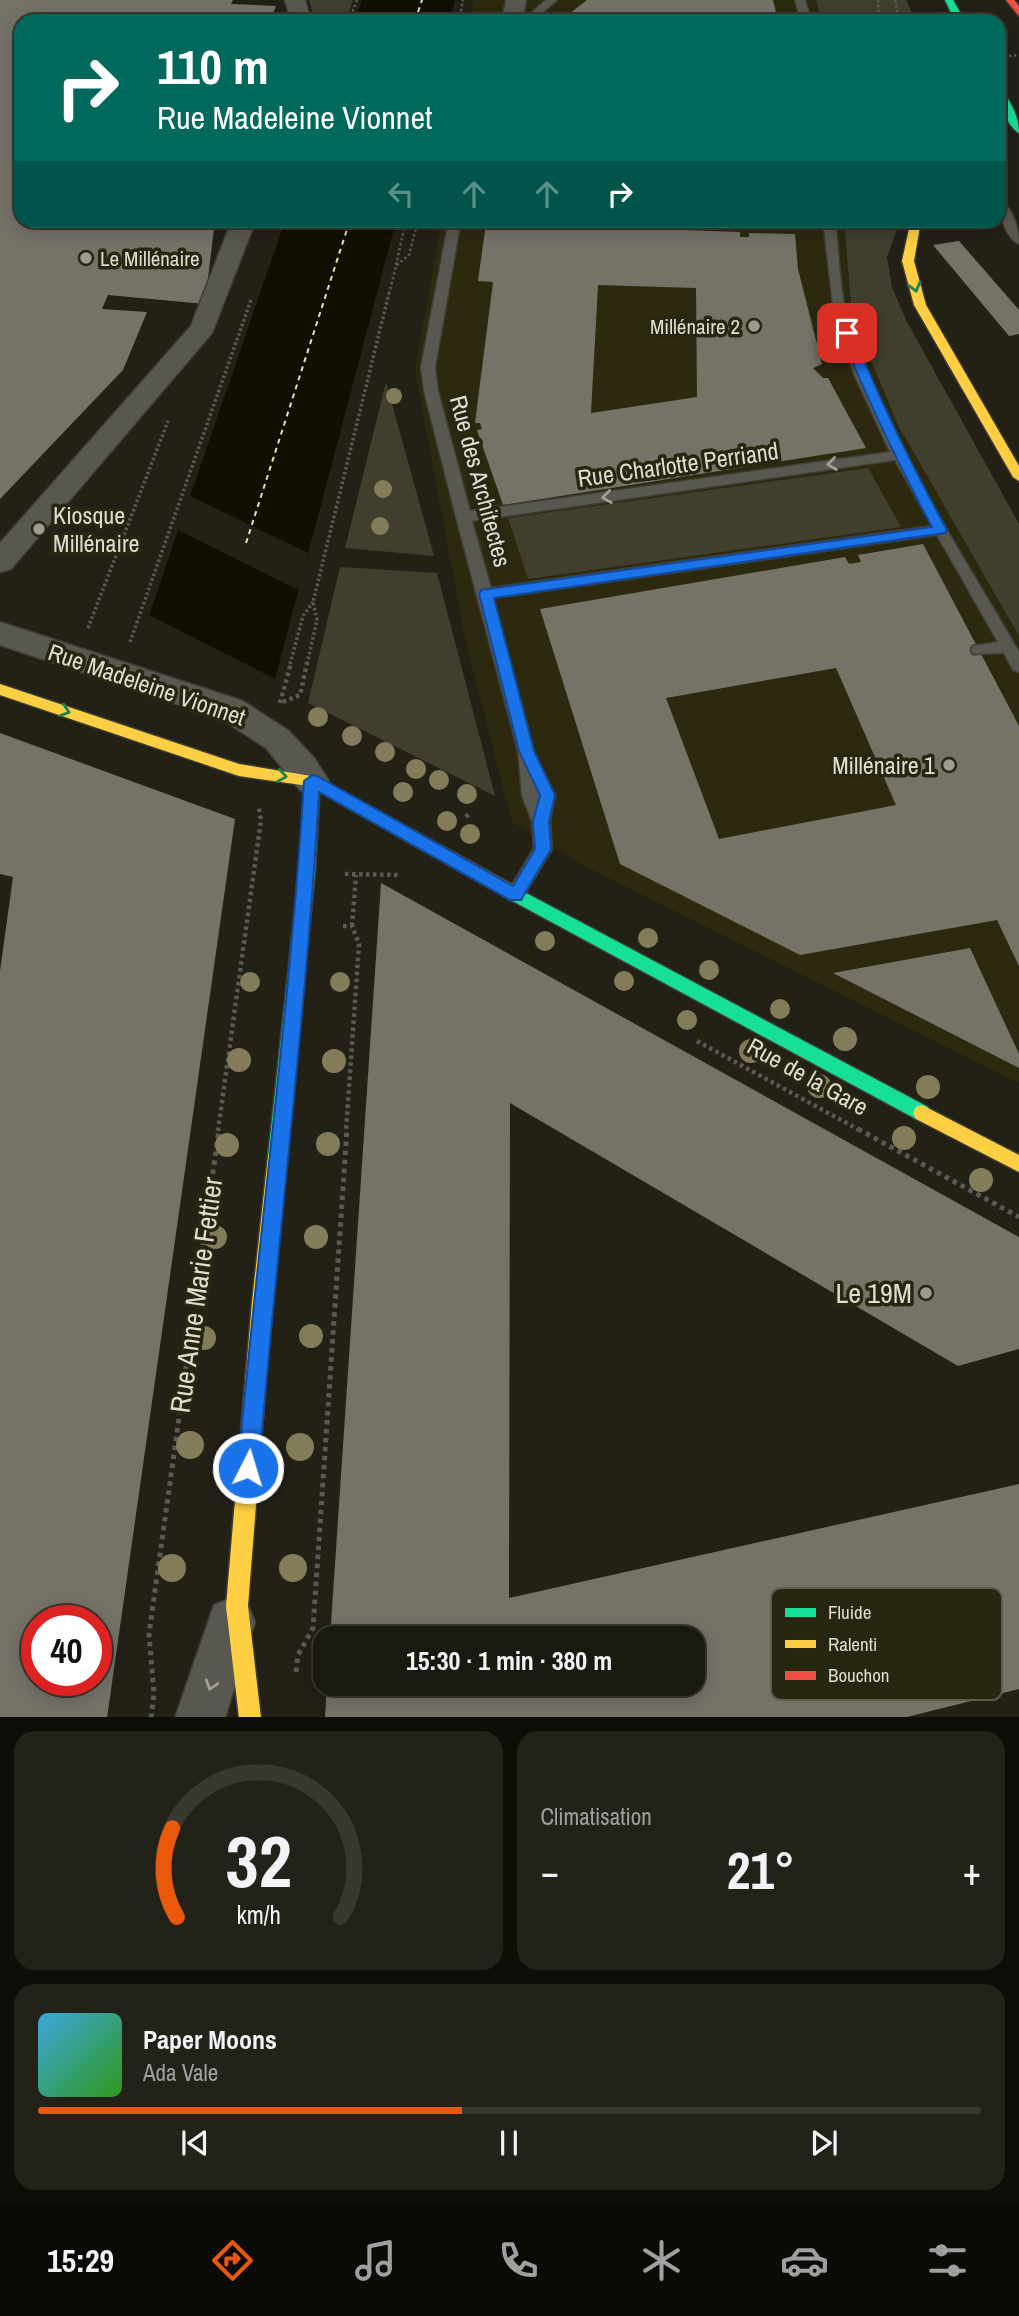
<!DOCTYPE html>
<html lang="fr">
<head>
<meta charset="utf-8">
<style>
	:root { --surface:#1a1910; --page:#232219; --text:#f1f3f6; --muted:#9fa09f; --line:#383830; --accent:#ea580c }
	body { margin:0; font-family:"Archivo Narrow",sans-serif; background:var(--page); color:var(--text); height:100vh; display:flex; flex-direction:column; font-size:26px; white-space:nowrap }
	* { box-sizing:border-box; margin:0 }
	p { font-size:23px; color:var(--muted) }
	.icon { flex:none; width:38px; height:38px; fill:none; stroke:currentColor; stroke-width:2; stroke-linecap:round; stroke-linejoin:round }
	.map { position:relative; height:1717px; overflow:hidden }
	.drawer { display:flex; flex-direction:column; gap:14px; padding:14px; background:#0e0e09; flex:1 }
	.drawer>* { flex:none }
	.hud { position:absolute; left:14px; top:14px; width:992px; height:214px; border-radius:21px; box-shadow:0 4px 18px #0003,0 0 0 2px var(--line); background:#00695c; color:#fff; overflow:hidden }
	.speed { position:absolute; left:21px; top:1605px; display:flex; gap:14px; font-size:35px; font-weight:700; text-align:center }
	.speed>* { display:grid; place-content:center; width:91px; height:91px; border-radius:50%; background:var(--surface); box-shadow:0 4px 18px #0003,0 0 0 2px var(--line); line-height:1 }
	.speed .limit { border:10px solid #d22; background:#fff; color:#111 }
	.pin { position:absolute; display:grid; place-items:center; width:60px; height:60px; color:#fff; margin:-30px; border-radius:14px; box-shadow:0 4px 10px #0006 }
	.me { position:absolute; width:77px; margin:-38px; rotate:5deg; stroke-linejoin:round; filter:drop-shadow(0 0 5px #0008) }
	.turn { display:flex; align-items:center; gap:24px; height:147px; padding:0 28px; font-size:32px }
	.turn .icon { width:91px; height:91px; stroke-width:2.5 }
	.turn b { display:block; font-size:49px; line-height:60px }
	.lanes { display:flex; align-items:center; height:66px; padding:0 28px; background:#0003; justify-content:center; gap:35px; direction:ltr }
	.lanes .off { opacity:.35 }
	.big { font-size:52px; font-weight:700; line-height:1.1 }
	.drawer .tile { flex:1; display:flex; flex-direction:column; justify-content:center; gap:10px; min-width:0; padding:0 24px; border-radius:21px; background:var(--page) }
	.drawer .dial { align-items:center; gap:0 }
	.dial svg { height:182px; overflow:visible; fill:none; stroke:var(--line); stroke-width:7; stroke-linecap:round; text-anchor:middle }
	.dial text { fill:var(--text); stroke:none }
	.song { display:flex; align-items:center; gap:21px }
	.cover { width:84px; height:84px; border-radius:10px; background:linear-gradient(135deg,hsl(200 70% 55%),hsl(110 70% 35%)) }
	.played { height:7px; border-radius:4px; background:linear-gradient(90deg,var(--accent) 45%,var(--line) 45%) }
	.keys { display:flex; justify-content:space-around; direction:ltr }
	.heat { display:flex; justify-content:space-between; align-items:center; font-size:38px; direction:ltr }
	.drawer .tiles { flex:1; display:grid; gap:14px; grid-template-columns:1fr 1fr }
	.tile:last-child { grid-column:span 2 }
	.trip { position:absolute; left:313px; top:1626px; width:392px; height:70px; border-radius:21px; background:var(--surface); box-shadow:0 4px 18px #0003,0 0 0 2px var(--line); font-weight:700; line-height:70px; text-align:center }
	.dock { display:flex; height:112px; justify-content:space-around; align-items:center; background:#0a0a06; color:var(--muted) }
	.dock .icon { width:49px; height:49px }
	.dock .on { color:var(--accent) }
	.dock b { font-size:32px; color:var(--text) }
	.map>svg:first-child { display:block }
	.built { fill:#2d290f }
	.green { fill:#413e2e }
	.water { fill:#120e02 }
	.pier { fill:#232116 }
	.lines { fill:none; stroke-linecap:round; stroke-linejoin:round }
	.ferry { stroke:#eae2ab; stroke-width:2; stroke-dasharray:5 4.5; stroke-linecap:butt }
	.building { fill:#757368; fill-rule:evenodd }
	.lane-casing { stroke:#3e3c34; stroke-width:3 }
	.street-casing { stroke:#3e3c34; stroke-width:3 }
	.fast-casing { stroke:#3e3c34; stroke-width:3 }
	.slow-casing { stroke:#3e3c34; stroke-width:3 }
	.jam-casing { stroke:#3e3c34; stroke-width:3 }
	.path-far3 { stroke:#5a5952; stroke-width:2.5; stroke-dasharray:2.5 2.5; stroke-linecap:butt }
	.path-far2 { stroke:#5a5952; stroke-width:3.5; stroke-dasharray:2.5 2.5; stroke-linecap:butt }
	.path-far1 { stroke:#5a5952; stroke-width:4.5; stroke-dasharray:3.5 3.5; stroke-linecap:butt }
	.path { stroke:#5a5952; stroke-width:5; stroke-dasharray:4.5 4.5; stroke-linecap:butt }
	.lane { fill:#595850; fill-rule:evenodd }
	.street { fill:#595850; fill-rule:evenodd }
	.fast { fill:#16e098; fill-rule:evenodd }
	.slow { fill:#ffcf43; fill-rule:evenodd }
	.jam { fill:#f24e42; fill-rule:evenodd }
	.tree { fill:#827c5a }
	.oneway { stroke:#1f8254 }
	.oneway2 { stroke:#a3a197 }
	.route { fill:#1a73e8; stroke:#114b97; stroke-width:2 }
	.poi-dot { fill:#9d9b90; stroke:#282511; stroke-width:2.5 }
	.labels { text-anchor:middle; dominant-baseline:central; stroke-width:7; stroke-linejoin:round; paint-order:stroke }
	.far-poi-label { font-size:21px; fill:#dfddd1; stroke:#282511; text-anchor:start }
	.street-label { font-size:24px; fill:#dfddd1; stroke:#282511 }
	.poi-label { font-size:24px; fill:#dfddd1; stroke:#282511; text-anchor:start }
	.near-poi-label { font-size:28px; fill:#dfddd1; stroke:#282511; text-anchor:end }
	.near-street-label { font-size:28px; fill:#dfddd1; stroke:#282511 }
	.key { fill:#282511; stroke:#5f5c4b; stroke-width:2 }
	.key-label { font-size:19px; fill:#dfddd1 }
</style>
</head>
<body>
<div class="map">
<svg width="1019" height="1718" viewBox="0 0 1019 1718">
	<rect width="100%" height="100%" fill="#232116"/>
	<g class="built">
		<path d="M473,0H816L823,21H471Z"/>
		<path d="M441,221H844L852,316L899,427L1019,636V1083L583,865L512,822L466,643L415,371Z"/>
	</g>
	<g class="green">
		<path d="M309,0H353L346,21H315Z"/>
		<path d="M816,0H906L916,21H823Z"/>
		<path d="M844,221H882L881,224L897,230L887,257L892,287L906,320L1019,524V636L899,427L852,316Z"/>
		<path d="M386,382L434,556L345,548Z"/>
		<path d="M868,468L901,527L528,579L508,518Z"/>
		<path d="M340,567L437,573L495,796L308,703Z"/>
	</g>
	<g class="water">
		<path d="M362,0H455L449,21H355Z"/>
		<path d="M285,221H396L275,679L149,615Z"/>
	</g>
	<path class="pier" d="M190,496L308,553L299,590L178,530Z"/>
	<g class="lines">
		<g class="ferry">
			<path d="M415,21L422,0"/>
			<path d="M246,543L350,220"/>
		</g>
	</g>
	<g class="building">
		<path d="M0,0H233L231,4L276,6L270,21H21V220H215L205,304L108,295L102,309L147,312L123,370L0,499Z"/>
		<path d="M587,0H773L778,21H560Z"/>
		<path d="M486,223L740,232V237H749V233L795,234L798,269L822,364L813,368L823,378H828L866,448L503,505L477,430L482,429L480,423H475L493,282L478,281ZM598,285L696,288L697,397L591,413Z"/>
		<path d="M959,241L1019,310V334L1009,336L933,245Z"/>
		<path d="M923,544L1019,726V966L997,920L800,955L620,864L540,609L845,557L849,564L861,562L858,555ZM836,668L896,805L719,839L666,698Z"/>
		<path d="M0,733L235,819L107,1718H0V971L13,877L0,874ZM37,1620H96V1680H37Z"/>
		<path d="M381,883L1019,1237V1349L958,1366L510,1103L509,1598L1019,1484V1689L903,1718H325L327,1684H693V1638H330Z"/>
		<path d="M970,948L1019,1054V1068L833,973Z"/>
	</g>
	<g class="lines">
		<defs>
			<g id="lane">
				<path d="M546,0H557L533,21H522Z"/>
				<path d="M795,0H805L811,21H801Z"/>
				<path d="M999,200C1013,207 1019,229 1019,244C1005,237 999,214 999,200Z"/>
				<path d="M449,220H461L435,367L438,391L470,511L890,452L854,374L834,313L823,220H835C839,251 839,286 847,316C883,436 957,544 1019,652V672L1013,670L1004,653L973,654L971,650L973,646L998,642L937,535L493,598L535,756L555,795L550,821L552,849L521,900L515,902L509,900L506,895L534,848L532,821L522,796L518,751L456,517L424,391L421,367ZM895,460L932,526L491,588L472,521Z"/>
			</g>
			<g id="street">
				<path d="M285,0H305L311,21H291Z"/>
				<path d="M506,0H526L522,21H502Z"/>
				<path d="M232,220H256L212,333L11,569L0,572V543L191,326Z"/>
				<path d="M0,622L243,701L289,731L315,759L329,781L324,790L312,794L300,790L266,748L221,719L0,645Z"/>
				<path d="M231,1598L248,1605L255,1622L225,1718H175L214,1605Z"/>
			</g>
			<g id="fast">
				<path d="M945,0H953L965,21H955Z"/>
				<path d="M999,90C1011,98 1019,119 1019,133C1007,126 999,104 999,90Z"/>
				<path d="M312,775L320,781L315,873L286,1156L283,1162L277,1164L271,1162L268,1156L299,873L304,781Z"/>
				<path d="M511,885L928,1107L931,1113L928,1119L922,1121L916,1119L505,897L503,892L505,887Z"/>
			</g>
			<g id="slow">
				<path d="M911,220H921L914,261L926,305L1019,466V481L1013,477L914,305L902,261Z"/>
				<path d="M0,684L239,764L317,777L517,887L519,892L517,897H505L309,786L239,776L0,695Z"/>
				<path d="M922,1105L1019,1155V1172L916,1119L913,1113L916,1107Z"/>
				<path d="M277,1148L283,1150L286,1156L272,1302L248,1606L261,1718H239L226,1606L252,1302L268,1156L271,1150Z"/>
			</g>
			<path id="jam" d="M1006,0H1014L1019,6V16Z"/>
		</defs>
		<use href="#lane" class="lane-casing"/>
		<use href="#street" class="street-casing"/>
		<use href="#fast" class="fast-casing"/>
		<use href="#slow" class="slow-casing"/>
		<use href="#jam" class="jam-casing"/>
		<g class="path-far3">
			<path d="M878,0L879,21"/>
			<path d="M895,0L899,21"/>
			<path d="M349,21L357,0"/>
			<path d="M459,21L463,0"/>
			<path d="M999,57L1019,55"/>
			<path d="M396,265L406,220"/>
			<path d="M389,294L396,266L409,255L418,220"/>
		</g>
		<g class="path-far2">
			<path d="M88,628L168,421"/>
			<path d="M130,642L251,300"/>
			<path d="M290,664L303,616L313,602"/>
			<path d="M307,664L317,620L313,602L389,293"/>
		</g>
		<g class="path-far1">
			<path d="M283,702L300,695L307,663"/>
			<path d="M280,703L291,663"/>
			<path d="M466,817L470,812"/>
			<path d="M345,874L399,875"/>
			<path d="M343,926H352L359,944L346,1131"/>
			<path d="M352,926L356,875"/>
			<path d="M697,1041L861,1131"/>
			<path d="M218,1131L261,820L259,808"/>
		</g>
		<g class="path">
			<path d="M858,1129L1019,1217"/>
			<path d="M296,1672L298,1655L313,1628L347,1129"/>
			<path d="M151,1718L154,1694L149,1634L219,1129"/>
		</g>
		<use href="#lane" class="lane"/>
		<use href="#street" class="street"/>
		<use href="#fast" class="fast"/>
		<use href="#slow" class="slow"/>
		<use href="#jam" class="jam"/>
	</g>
	<g class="tree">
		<circle cx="394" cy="396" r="8"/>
		<circle cx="383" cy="489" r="9"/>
		<circle cx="380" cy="526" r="9"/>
		<circle cx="318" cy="717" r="10"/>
		<circle cx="352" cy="736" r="10"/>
		<circle cx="385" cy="752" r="10"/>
		<circle cx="416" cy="769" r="10"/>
		<circle cx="439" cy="780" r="10"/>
		<circle cx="403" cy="792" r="10"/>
		<circle cx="467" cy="794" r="10"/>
		<circle cx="447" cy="821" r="10"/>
		<circle cx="470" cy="834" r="10"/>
		<circle cx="648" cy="938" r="10"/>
		<circle cx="545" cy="941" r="10"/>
		<circle cx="709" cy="970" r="10"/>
		<circle cx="624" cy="981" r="10"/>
		<circle cx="250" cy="982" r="10"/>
		<circle cx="340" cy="982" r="10"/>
		<circle cx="780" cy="1009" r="10"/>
		<circle cx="687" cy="1020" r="10"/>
		<circle cx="845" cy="1039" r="12"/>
		<circle cx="751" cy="1051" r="12"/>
		<circle cx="239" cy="1060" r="12"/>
		<circle cx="334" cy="1061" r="12"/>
		<circle cx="819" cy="1086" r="12"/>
		<circle cx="928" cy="1087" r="12"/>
		<circle cx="904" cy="1138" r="12"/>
		<circle cx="328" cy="1144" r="12"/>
		<circle cx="227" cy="1145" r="12"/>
		<circle cx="981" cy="1180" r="12"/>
		<circle cx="215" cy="1237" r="12"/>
		<circle cx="316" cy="1237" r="12"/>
		<circle cx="311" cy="1336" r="12"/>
		<circle cx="204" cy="1338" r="12"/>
		<circle cx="190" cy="1445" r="14"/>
		<circle cx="300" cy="1447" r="14"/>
		<circle cx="172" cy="1568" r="14"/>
		<circle cx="293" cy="1568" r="14"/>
	</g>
	<defs><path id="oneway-chevron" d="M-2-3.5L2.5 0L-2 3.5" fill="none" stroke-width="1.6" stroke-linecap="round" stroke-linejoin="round" transform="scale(1.75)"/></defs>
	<g class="oneway">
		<use href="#oneway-chevron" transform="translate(915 287) rotate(75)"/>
		<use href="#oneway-chevron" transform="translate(65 711) rotate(18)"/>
		<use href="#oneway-chevron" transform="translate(282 776) rotate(8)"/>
	</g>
	<g class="oneway2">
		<use href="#oneway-chevron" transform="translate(832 464) rotate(172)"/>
		<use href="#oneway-chevron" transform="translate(607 497) rotate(172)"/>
		<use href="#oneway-chevron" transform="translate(211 1685) rotate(108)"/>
	</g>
	<path class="route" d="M847,330L853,333C880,402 912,466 947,530L945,533L494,598L534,751L555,795L549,821L551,849L521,900H510L319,792C306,1018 277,1242 259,1468L256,1475L248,1478L241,1475L238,1468C258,1238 290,1010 304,781L312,775L317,776L513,886L535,849L533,821L540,795L519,751L479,594L481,590L932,527C898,463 867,401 841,333Z"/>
	<g class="poi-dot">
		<circle cx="86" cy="258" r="7"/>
		<circle cx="754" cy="326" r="7"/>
		<circle cx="39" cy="529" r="7"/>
		<circle cx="949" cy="765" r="7"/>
		<circle cx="926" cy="1293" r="7"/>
	</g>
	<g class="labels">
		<g class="far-poi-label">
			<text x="100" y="258">Le Millénaire</text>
			<text x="740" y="326" text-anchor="end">Millénaire 2</text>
		</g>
		<g class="street-label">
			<text transform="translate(678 464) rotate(-8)">Rue Charlotte Perriand</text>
			<text transform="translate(481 481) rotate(75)">Rue des Architectes</text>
			<text transform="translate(147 684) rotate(19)">Rue Madeleine Vionnet</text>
			<text transform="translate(808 1076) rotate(29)">Rue de la Gare</text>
		</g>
		<g class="poi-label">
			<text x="53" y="515">Kiosque<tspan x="53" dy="28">Millénaire</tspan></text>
			<text x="935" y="765" text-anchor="end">Millénaire 1</text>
		</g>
		<g class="near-poi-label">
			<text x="912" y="1293">Le 19M</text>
		</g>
		<g class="near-street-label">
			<text transform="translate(196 1295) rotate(-82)">Rue Anne Marie Fettier</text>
		</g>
	</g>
	<rect x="771" y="1588" width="231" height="112" rx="10" class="key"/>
	<rect x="785" y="1608" width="31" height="9" fill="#16e098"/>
	<rect x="785" y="1640" width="31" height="8" fill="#ffcf43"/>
	<rect x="785" y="1671" width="31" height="9" fill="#f24e42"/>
	<g class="key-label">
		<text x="828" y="1619">Fluide</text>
		<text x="828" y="1651">Ralenti</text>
		<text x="828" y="1682">Bouchon</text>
	</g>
</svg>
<div class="speed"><div class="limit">40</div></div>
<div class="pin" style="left:847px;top:333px;background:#d93025"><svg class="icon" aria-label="arrive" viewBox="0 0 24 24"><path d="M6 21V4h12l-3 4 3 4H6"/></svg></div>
<svg class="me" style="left:248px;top:1468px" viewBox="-20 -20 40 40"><circle r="17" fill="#1a73e8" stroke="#fff" stroke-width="3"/><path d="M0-11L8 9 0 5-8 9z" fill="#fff"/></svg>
<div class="trip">15:30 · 1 min · 380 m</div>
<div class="hud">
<div class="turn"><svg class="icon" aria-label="right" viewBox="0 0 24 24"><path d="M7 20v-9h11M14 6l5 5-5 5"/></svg><div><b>110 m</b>Rue Madeleine Vionnet</div></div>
<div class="lanes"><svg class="icon off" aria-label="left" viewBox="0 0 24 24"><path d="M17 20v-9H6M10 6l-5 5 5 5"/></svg><svg class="icon off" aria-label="ahead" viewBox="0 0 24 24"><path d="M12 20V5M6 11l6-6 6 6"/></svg><svg class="icon off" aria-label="ahead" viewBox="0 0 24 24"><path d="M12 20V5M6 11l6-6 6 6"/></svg><svg class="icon" aria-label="right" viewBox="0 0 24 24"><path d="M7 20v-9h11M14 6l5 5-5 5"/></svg></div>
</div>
</div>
<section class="drawer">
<div class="tiles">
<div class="tile dial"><svg viewBox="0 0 100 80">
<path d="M14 69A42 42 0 1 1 86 69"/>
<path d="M14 69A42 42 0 0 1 12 30" stroke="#ea580c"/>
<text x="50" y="56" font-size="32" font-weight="700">32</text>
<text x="50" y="72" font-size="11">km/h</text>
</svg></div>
<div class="tile"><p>Climatisation</p>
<div class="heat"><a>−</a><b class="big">21°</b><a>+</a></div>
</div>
<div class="tile">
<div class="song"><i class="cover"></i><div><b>Paper Moons</b><p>Ada Vale</p></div></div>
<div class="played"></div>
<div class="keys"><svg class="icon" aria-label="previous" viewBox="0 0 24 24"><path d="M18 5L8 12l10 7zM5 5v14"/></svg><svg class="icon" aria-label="pause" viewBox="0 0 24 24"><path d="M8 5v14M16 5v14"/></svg><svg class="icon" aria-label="next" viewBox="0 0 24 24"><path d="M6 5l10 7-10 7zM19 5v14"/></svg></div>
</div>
</div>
</section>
<nav class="dock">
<b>15:29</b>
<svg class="icon on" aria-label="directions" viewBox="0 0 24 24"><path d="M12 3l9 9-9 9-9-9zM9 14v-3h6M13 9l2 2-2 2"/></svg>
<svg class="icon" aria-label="music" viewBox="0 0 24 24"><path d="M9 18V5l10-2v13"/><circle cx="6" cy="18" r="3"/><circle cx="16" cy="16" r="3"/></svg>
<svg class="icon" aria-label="phone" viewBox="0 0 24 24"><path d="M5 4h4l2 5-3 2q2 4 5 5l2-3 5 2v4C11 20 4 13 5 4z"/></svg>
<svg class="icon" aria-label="climate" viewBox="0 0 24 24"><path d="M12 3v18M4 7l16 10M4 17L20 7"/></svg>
<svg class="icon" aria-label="car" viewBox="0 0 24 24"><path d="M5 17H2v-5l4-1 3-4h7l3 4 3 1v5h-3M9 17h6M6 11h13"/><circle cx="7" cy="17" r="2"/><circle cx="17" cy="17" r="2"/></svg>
<svg class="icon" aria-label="filters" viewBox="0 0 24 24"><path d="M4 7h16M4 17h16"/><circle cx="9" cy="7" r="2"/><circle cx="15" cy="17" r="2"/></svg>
</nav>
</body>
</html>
